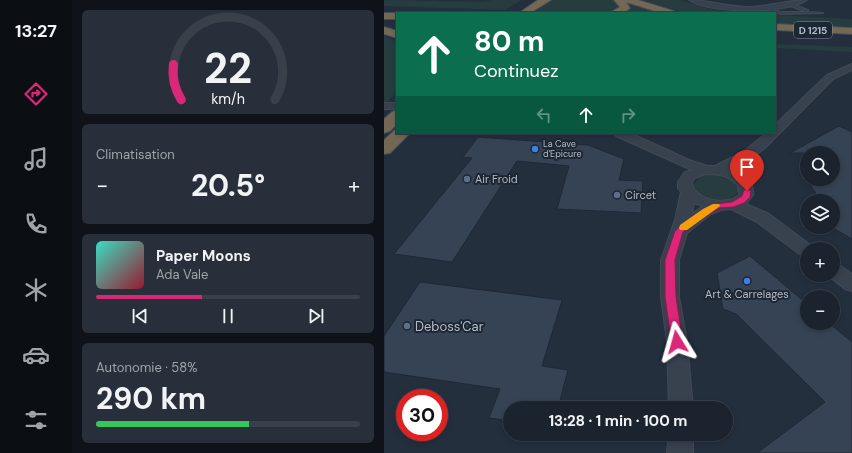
<!DOCTYPE html>
<html lang="fr">
<head>
<meta charset="utf-8">
<style>
	:root { --surface:#1b232e; --page:#282f3a; --text:#f1f3f6; --muted:#a0a4aa; --line:#39404a; --accent:#db2777 }
	body { margin:0; font-family:"DM Sans",sans-serif; background:var(--page); color:var(--text); height:100vh; display:flex; flex-direction:column; font-size:15px; white-space:nowrap }
	* { box-sizing:border-box; margin:0 }
	p { font-size:13px; color:var(--muted) }
	.icon { flex:none; width:22px; height:22px; fill:none; stroke:currentColor; stroke-width:2; stroke-linecap:round; stroke-linejoin:round }
	.map { position:relative; flex:1; overflow:hidden }
	.drawer { display:flex; flex-direction:column; gap:10px; padding:10px; background:#0f1319; width:312px }
	.drawer>* { flex:none }
	.banner { position:absolute; left:12px; top:12px; width:380px; height:122px; border-radius:0px; box-shadow:0 2px 6px #0003,0 0 0 1px var(--line); background:#0b6e4f; color:#fff; overflow:hidden }
	.tools { position:absolute; left:416px; top:146px; display:grid; gap:8px }
	.tools a { display:grid; place-items:center; width:40px; height:40px; border-radius:50%; background:var(--surface); box-shadow:0 2px 6px #0003,0 0 0 1px var(--line); font-size:20px }
	.speed { position:absolute; left:12px; top:389px; display:flex; gap:8px; font-size:20px; font-weight:700; text-align:center }
	.speed>* { display:grid; place-content:center; width:52px; height:52px; border-radius:50%; background:var(--surface); box-shadow:0 2px 6px #0003,0 0 0 1px var(--line); line-height:1 }
	.speed .limit { border:6px solid #d22; background:#fff; color:#111 }
	.pin { position:absolute; display:grid; place-items:center; width:34px; height:34px; color:#fff; margin:-41px -17px; border-radius:50% 50% 50% 0; rotate:-45deg; box-shadow:0 0 4px #0007 }
	.pin .icon { rotate:45deg }
	.me { position:absolute; width:44px; margin:-22px; rotate:352deg; stroke-linejoin:round; filter:drop-shadow(0 0 3px #0008) }
	.turn { display:flex; align-items:center; gap:14px; height:84px; padding:0 12px; font-size:18px }
	.turn .icon { width:52px; height:52px; stroke-width:2.5 }
	.turn b { display:block; font-size:28px; line-height:34px }
	.lanes { display:flex; align-items:center; height:38px; padding:0 12px; background:#0003; justify-content:center; gap:20px; direction:ltr }
	.lanes .off { opacity:.35 }
	.big { font-size:30px; font-weight:700; line-height:1.1 }
	.drawer .widget { flex:1; display:flex; flex-direction:column; justify-content:center; gap:6px; min-width:0; padding:0 14px; border-radius:6px; background:var(--page) }
	.drawer .dial { align-items:center; gap:0 }
	.dial svg { height:104px; overflow:visible; fill:none; stroke:var(--line); stroke-width:7; stroke-linecap:round; text-anchor:middle }
	.dial text { fill:var(--text); stroke:none }
	.song { display:flex; align-items:center; gap:12px }
	.cover { width:48px; height:48px; border-radius:6px; background:linear-gradient(135deg,hsl(170 70% 55%),hsl(350 70% 35%)) }
	.played { height:4px; border-radius:2px; background:linear-gradient(90deg,var(--accent) 40%,var(--line) 40%) }
	.keys { display:flex; justify-content:space-around; direction:ltr }
	.heat { display:flex; justify-content:space-between; align-items:center; font-size:22px; direction:ltr }
	.charge { height:6px; border-radius:3px; background:linear-gradient(90deg,#34c759 58%,var(--line) 0) }
	.trip { position:absolute; left:119px; top:401px; width:230px; height:40px; border-radius:20px; background:var(--surface); box-shadow:0 2px 6px #0003,0 0 0 1px var(--line); font-weight:700; line-height:40px; text-align:center }
	main { display:flex; flex:1; min-height:0 }
	.tab-bar { display:flex; flex-direction:column; width:72px; justify-content:space-around; align-items:center; background:#0b0e12; color:var(--muted) }
	.tab-bar .icon { width:28px; height:28px }
	.tab-bar .current { color:var(--accent) }
	.tab-bar b { font-size:18px; color:var(--text) }
	.map>svg:first-child { display:block }
	.green { fill:#263c3f }
	.building { fill:#364354; stroke:#1f2835 }
	.lines { fill:none; stroke-linecap:round; stroke-linejoin:round }
	.service-casing { stroke:#414a57; stroke-width:2 }
	.minor-casing { stroke:#414a57; stroke-width:2 }
	.motorway-casing { stroke:#434c59; stroke-width:2 }
	.service { fill:#38414e; fill-rule:evenodd }
	.minor { fill:#38414e; fill-rule:evenodd }
	.motorway { fill:#746855; fill-rule:evenodd }
	.route { fill:#db2777; stroke:#8e194d }
	.slow { fill:#f59e0b }
	.shop-dot { fill:#3f7fe0; stroke:#1d2633; stroke-width:1.5 }
	.service-dot { fill:#5c6f8a; stroke:#1d2633; stroke-width:1.5 }
	.labels { text-anchor:middle; dominant-baseline:central; stroke-width:4; stroke-linejoin:round; paint-order:stroke }
	.far-poi-label { font-size:9px; fill:#b4bcc9; stroke:#1d2633; text-anchor:start }
	.shield { fill:#1d2633; stroke:#878f9c; stroke-width:1 }
	.shield-label { font-size:10px; font-weight:bold; fill:#b4bcc9 }
	.poi-label { font-size:11px; fill:#b4bcc9; stroke:#1d2633; text-anchor:start }
	.near-poi-label { font-size:13px; fill:#b4bcc9; stroke:#1d2633; text-anchor:start }
</style>
</head>
<body>
<main>
<nav class="tab-bar">
<b>13:27</b>
<svg class="icon current" aria-label="directions" viewBox="0 0 24 24"><path d="M12 3l9 9-9 9-9-9zM9 14v-3h6M13 9l2 2-2 2"/></svg>
<svg class="icon" aria-label="music" viewBox="0 0 24 24"><path d="M9 18V5l10-2v13"/><circle cx="6" cy="18" r="3"/><circle cx="16" cy="16" r="3"/></svg>
<svg class="icon" aria-label="phone" viewBox="0 0 24 24"><path d="M5 4h4l2 5-3 2q2 4 5 5l2-3 5 2v4C11 20 4 13 5 4z"/></svg>
<svg class="icon" aria-label="climate" viewBox="0 0 24 24"><path d="M12 3v18M4 7l16 10M4 17L20 7"/></svg>
<svg class="icon" aria-label="car" viewBox="0 0 24 24"><path d="M5 17H2v-5l4-1 3-4h7l3 4 3 1v5h-3M9 17h6M6 11h13"/><circle cx="7" cy="17" r="2"/><circle cx="17" cy="17" r="2"/></svg>
<svg class="icon" aria-label="filters" viewBox="0 0 24 24"><path d="M4 7h16M4 17h16"/><circle cx="9" cy="7" r="2"/><circle cx="15" cy="17" r="2"/></svg>
</nav>
<section class="drawer">
<div class="widget dial"><svg viewBox="0 0 100 80">
<path d="M14 69A42 42 0 1 1 86 69"/>
<path d="M14 69A42 42 0 0 1 8 42" stroke="#db2777"/>
<text x="50" y="56" font-size="32" font-weight="700">22</text>
<text x="50" y="72" font-size="11">km/h</text>
</svg></div>
<div class="widget"><p>Climatisation</p>
<div class="heat"><a>−</a><b class="big">20.5°</b><a>+</a></div>
</div>
<div class="widget">
<div class="song"><i class="cover"></i><div><b>Paper Moons</b><p>Ada Vale</p></div></div>
<div class="played"></div>
<div class="keys"><svg class="icon" aria-label="previous" viewBox="0 0 24 24"><path d="M18 5L8 12l10 7zM5 5v14"/></svg><svg class="icon" aria-label="pause" viewBox="0 0 24 24"><path d="M8 5v14M16 5v14"/></svg><svg class="icon" aria-label="next" viewBox="0 0 24 24"><path d="M6 5l10 7-10 7zM19 5v14"/></svg></div>
</div>
<div class="widget"><p>Autonomie · 58%</p><b class="big">290 km</b><div class="charge"></div></div>
</section>
<div class="map">
<svg width="468" height="453" viewBox="0 0 468 453">
	<rect width="100%" height="100%" fill="#242f3e"/>
	<g class="green">
		<path d="M0,0L101,2L107,0H138L121,10L0,6Z"/>
		<path d="M168,0H228L232,2L235,6L222,13H147L152,8Z"/>
		<path d="M240,0L281,13H236L245,8V5Z"/>
		<path d="M257,0H296L321,8L351,13H302Z"/>
		<path d="M391,15L468,19V27L391,24Z"/>
		<path d="M0,36L13,42V92L3,102H0Z"/>
		<path d="M391,44L468,47V52L391,48Z"/>
		<path d="M321,175C333,174 352,176 354,191C345,206 312,203 310,184L316,177Z"/>
	</g>
	<g class="building">
		<path d="M455,126L468,132V239L449,228V201H438L436,199L428,188L424,179H449V153H406Z"/>
		<path d="M94,137L204,145L240,159L235,180L259,181L257,213L173,209L185,166L133,161L68,262L10,254L88,158L79,157Z"/>
		<path d="M366,256L423,304V323H445L468,342V453H373L441,402L352,314L339,309L333,273Z"/>
		<path d="M36,282L178,300L158,366L184,370L174,408H126V421L105,418L116,389L0,372V336Z"/>
	</g>
	<g class="lines">
		<defs>
			<path id="service" d="M405,3L424,10L423,12L439,13L397,14L379,8L381,7L397,12H423L404,5Z"/>
			<g id="minor">
				<path d="M305,0C325,0 344,7 364,7C384,7 403,0 423,0C404,14 324,14 305,0Z"/>
				<path d="M468,64V70L449,79L381,148L362,162L348,169C359,173 371,182 369,195L362,204L385,214L429,247L430,249H423V257L417,255L373,222L347,209L337,210L327,214L303,233L295,260V297L303,342L309,408H285L283,342L277,297V260L291,220L297,192L294,188V182L301,172L308,170L232,136L230,133H246L305,160L324,166H331L359,152L383,133H391V125L443,75ZM321,174C334,174 346,175 354,186L355,195C342,206 310,201 308,182L311,178ZM310,203L319,206L308,214Z"/>
				<rect x="0" y="103" width="13" height="6"/>
				<path d="M449,263L455,265L468,274V291L461,289L443,275H449Z"/>
				<path d="M285,434H309V453H283Z"/>
			</g>
			<g id="motorway">
				<path d="M154,0H167L146,13H135Z"/>
				<path d="M230,0H254L290,11L292,13H277L242,2L246,8C240,14 233,13 225,13L236,7Z"/>
				<rect x="0" y="13" width="13" height="6"/>
				<path d="M391,24L468,28V34L391,30Z"/>
				<path d="M0,27L13,31V38L0,34Z"/>
				<path d="M13,110V124L6,131L0,133V119L8,112Z"/>
				<path d="M12,129L13,133H26L6,153L0,154V140Z"/>
			</g>
		</defs>
		<use href="#service" class="service-casing"/>
		<use href="#minor" class="minor-casing"/>
		<use href="#motorway" class="motorway-casing"/>
		<use href="#service" class="service"/>
		<use href="#minor" class="minor"/>
		<use href="#motorway" class="motorway"/>
	</g>
	<path class="route" d="M363,189L367,191L366,197L360,203L349,207L335,208L316,220L299,232L291,260L292,297L299,342L297,346L293,347L288,346L281,297V260L291,231L310,215L330,204L348,202L358,196L360,190Z"/>
	<path class="slow" d="M329,204H335L336,206L303,230H296L295,228L296,225L319,209Z"/>
	<g class="shop-dot">
		<circle cx="151" cy="149" r="4"/>
		<circle cx="363" cy="281" r="4"/>
	</g>
	<g class="service-dot">
		<circle cx="83" cy="179" r="4"/>
		<circle cx="233" cy="195" r="4"/>
		<circle cx="23" cy="326" r="4"/>
	</g>
	<g class="labels">
		<g class="far-poi-label">
			<text x="159" y="144">La Cave<tspan x="159" dy="10">d'Epicure</tspan></text>
		</g>
		<rect class="shield" x="410" y="22" width="38" height="16" rx="3"/>
		<g class="shield-label">
			<text x="429" y="30">D 1215</text>
		</g>
		<g class="poi-label">
			<text x="91" y="179">Air Froid</text>
			<text x="241" y="195">Circet</text>
			<text x="363" y="294" text-anchor="middle">Art &amp; Carrelages</text>
		</g>
		<g class="near-poi-label">
			<text x="31" y="326">Deboss'Car</text>
		</g>
	</g>
</svg>
<div class="tools">
<a><svg class="icon" aria-label="search" viewBox="0 0 24 24"><circle cx="10" cy="10" r="6"/><path d="M15 15l6 6"/></svg></a>
<a><svg class="icon" aria-label="layers" viewBox="0 0 24 24"><path d="M12 4l9 5-9 5-9-5zM3 14l9 5 9-5"/></svg></a>
<a>+</a>
<a>−</a>
</div>
<div class="speed"><div class="limit">30</div></div>
<div class="pin" style="left:363px;top:191px;background:#d93025"><svg class="icon" aria-label="arrive" viewBox="0 0 24 24"><path d="M6 21V4h12l-3 4 3 4H6"/></svg></div>
<svg class="me" style="left:293px;top:342px" viewBox="-20 -20 40 40"><path d="M0-17L14 15 0 8-14 15z" fill="#db2777" stroke="#fff" stroke-width="4"/></svg>
<div class="trip">13:28 · 1 min · 100 m</div>
<div class="banner">
<div class="turn"><svg class="icon" aria-label="ahead" viewBox="0 0 24 24"><path d="M12 20V5M6 11l6-6 6 6"/></svg><div><b>80 m</b>Continuez</div></div>
<div class="lanes"><svg class="icon off" aria-label="left" viewBox="0 0 24 24"><path d="M17 20v-9H6M10 6l-5 5 5 5"/></svg><svg class="icon" aria-label="ahead" viewBox="0 0 24 24"><path d="M12 20V5M6 11l6-6 6 6"/></svg><svg class="icon off" aria-label="right" viewBox="0 0 24 24"><path d="M7 20v-9h11M14 6l5 5-5 5"/></svg></div>
</div>
</div>
</main>
</body>
</html>
